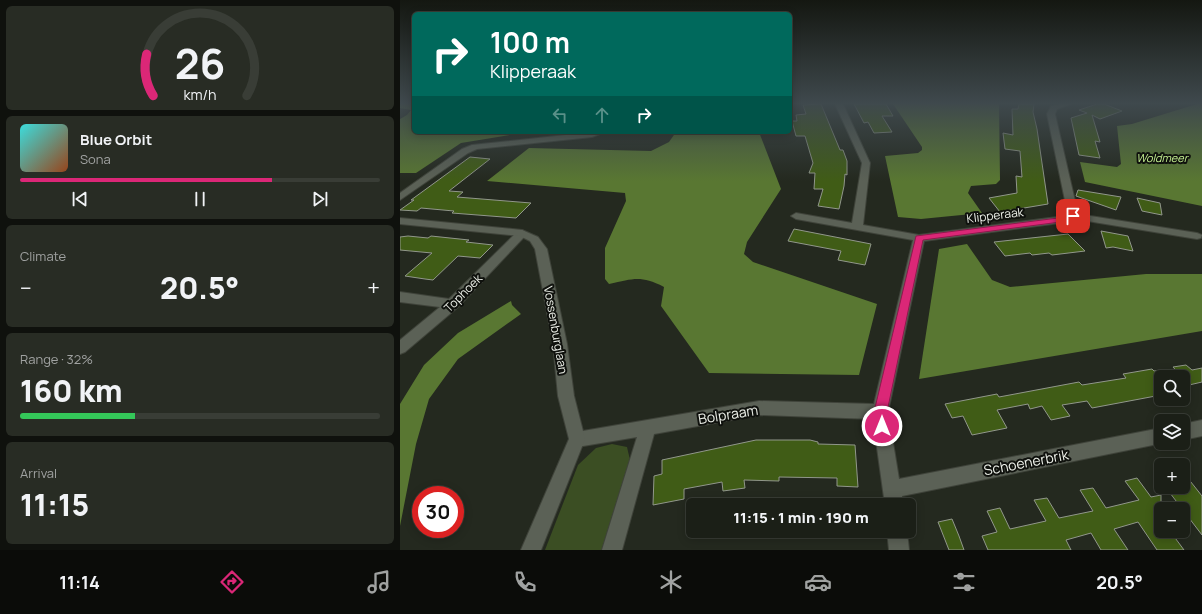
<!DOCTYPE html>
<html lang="en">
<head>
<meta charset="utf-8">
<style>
	:root { --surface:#1b1f17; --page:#282c24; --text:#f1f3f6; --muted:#a0a2a1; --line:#393d36; --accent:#db2777 }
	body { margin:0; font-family:Manrope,sans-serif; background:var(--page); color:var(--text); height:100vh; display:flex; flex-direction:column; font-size:15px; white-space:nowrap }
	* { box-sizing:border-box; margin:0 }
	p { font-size:13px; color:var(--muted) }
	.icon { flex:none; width:22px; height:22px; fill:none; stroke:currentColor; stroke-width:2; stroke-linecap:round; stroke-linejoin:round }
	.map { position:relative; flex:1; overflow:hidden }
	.details { display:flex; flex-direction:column; gap:6px; padding:6px; background:#0f110d; width:400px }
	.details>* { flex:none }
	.banner { position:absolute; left:12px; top:12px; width:380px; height:122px; border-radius:6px; box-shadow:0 2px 10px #0003,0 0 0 1px var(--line); background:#00695c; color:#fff; overflow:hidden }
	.fabs { position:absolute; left:754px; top:370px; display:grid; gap:8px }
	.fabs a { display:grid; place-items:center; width:36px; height:36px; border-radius:6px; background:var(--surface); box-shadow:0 2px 10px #0003,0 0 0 1px var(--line); font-size:20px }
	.speed { position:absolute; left:12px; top:486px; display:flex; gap:8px; font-size:20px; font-weight:700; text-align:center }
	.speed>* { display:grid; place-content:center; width:52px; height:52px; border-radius:50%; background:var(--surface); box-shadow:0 2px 10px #0003,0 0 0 1px var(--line); line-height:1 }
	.speed .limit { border:6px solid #d22; background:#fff; color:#111 }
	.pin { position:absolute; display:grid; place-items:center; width:34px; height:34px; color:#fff; margin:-17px; border-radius:8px; box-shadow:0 2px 6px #0006 }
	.me { position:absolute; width:44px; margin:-22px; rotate:0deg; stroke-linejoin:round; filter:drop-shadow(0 0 3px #0008) }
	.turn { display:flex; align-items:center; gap:14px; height:84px; padding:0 12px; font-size:18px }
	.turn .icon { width:52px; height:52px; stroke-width:2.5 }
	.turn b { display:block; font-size:28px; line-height:34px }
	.lanes { display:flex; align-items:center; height:38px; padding:0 12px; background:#0003; justify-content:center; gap:20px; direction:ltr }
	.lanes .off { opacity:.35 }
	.big { font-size:30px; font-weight:800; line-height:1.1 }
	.details .card { flex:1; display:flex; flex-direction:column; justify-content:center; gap:6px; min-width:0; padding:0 14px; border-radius:6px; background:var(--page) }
	.details .dial { align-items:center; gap:0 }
	.dial svg { height:104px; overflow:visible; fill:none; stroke:var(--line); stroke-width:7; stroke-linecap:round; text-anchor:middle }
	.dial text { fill:var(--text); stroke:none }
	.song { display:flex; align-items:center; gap:12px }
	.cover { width:48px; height:48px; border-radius:6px; background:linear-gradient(135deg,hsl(180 70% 55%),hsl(20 70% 35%)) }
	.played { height:4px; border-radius:2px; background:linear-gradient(90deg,var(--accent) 70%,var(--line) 70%) }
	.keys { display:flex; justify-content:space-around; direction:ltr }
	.heat { display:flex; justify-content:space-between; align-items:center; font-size:22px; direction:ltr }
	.charge { height:6px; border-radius:3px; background:linear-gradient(90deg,#34c759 32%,var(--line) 0) }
	.trip { position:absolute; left:286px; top:498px; width:230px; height:40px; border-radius:6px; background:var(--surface); box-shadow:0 2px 10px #0003,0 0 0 1px var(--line); font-weight:800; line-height:40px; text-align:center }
	.menu { display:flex; height:64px; justify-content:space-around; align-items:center; background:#0b0c09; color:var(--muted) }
	.menu .icon { width:28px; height:28px }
	.menu .active { color:var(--accent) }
	.menu b { font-size:18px; color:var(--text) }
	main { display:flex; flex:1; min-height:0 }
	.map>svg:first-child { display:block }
	.green { fill:#3b4e23 }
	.water { fill:#597732 }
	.building { fill:#405c16; stroke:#91978b }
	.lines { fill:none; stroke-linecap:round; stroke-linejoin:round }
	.minor-casing { stroke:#3f433a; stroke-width:2 }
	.tertiary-casing { stroke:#3f433a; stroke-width:2 }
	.minor { fill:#5b6156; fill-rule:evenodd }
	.tertiary { fill:#5b6156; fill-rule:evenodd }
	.route { fill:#db2777; stroke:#8e194d }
	.labels { text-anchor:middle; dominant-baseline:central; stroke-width:4; stroke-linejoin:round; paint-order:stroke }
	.far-water-label { font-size:11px; font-style:italic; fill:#c6f292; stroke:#0f110d }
	.street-label { font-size:12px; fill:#edf0e9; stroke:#0f110d }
	.near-street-label { font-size:14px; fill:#edf0e9; stroke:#0f110d }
</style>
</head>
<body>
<main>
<section class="details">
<div class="card dial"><svg viewBox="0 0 100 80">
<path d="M14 69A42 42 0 1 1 86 69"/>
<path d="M14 69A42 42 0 0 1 9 37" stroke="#db2777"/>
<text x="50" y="56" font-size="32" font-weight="700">26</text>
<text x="50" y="72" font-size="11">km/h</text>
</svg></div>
<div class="card">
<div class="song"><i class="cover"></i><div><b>Blue Orbit</b><p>Sona</p></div></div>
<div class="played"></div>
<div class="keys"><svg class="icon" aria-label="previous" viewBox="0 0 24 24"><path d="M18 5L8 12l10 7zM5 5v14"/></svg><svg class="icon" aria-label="pause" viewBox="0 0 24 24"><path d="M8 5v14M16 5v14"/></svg><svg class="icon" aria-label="next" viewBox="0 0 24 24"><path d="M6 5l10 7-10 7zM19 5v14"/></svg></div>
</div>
<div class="card"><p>Climate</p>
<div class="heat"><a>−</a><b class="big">20.5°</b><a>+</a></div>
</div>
<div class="card"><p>Range · 32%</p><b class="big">160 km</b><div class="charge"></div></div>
<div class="card"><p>Arrival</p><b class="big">11:15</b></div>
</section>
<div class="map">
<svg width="802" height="550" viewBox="0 0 802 550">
	<rect width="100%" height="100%" fill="#24291f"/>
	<path class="green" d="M212,444L227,447L230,460L203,550H145L178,465L196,448Z"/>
	<g class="water">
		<path d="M0,104H14V132H128L61,143L16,173H0V119L7,115L11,110L0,108Z"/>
		<path d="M493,104H599L600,180L596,184L571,186L568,193L582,213L521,219L498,217L485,156L518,153L522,150V147Z"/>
		<path d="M797,104H802V206L685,182L680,162L717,167L721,164L717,126L732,124Z"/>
		<path d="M276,132H359L381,189L347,242L344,254L353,262L477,304L459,375L309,373L261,306L264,287C240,275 234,279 209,284L205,279V248L226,201L225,193L87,181L129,148L251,151L269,142Z"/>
		<path d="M567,244L592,280L610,287L746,274H802V331L519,379L539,249Z"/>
		<path d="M111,301L112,305L121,314L58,359L29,399L16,444L0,526V404L24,365L58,333Z"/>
	</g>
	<g class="building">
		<path d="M421,104L440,150H443L447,161V175L445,174L444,186L439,209L418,206L423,189H414L415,173H409L413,163L405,136H396L392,121H397L396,115L406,114L403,105Z"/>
		<path d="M454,104H486L493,116H482L492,132L474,133L468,122L464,123Z"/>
		<path d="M619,104H634L633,112L637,129L648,204L600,212L589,198L617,193L616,176L622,177L620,151L605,149L603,133L613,135L612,109H618Z"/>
		<path d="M697,104H704L722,111L700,119L692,115L700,142L695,141L700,158L679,155L671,118L687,113L679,110Z"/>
		<path d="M70,157L90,159L49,191L63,192L57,197L131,203L116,218L52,213L54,211L21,208L17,211L0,210L14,200H11Z"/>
		<path d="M678,190L721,197L716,210L676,196Z"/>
		<path d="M737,198L760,203L762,215L742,211Z"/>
		<path d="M394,229L471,244L465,265L438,260L441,251L388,241Z"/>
		<path d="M701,231L728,236L733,251L713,247L706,248Z"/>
		<path d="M668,234L685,251L652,255L649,253L632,255L630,253L605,256L594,242Z"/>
		<path d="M8,236L28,238L31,236L69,240L66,242L93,245L80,258L58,256L33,280L25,279L5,276L32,253L0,250V237Z"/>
		<path d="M786,365L792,370L802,368V382L789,385L773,367Z"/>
		<path d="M752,369L754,371L761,370V395L692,408L687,401L662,405L670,416L651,420L642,406L630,409L628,404L597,410L607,428L572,435L563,416L552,418L545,404L597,394L599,397L679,382L682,385L726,378L723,374Z"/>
		<path d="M356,440H410L418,442V444L455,445L458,487L437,486V478L379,477V481L344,480L345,488L323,491L322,482L284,489V499L253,505L254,476L262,474V460Z"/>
		<path d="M783,472L802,496V535L770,493L783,490L781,487H783Z"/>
		<path d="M737,478L751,497L761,495V531H770L784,550H757L738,522L714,529L728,550H701L691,533L666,540L671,550H588L582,536L597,532L587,511L600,508L610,529L646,521L634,500L647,498L659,518L693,511L680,490L693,488L706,508L739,500L725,481Z"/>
		<path d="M552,519L559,536L564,550H549L538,522Z"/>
	</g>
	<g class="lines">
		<defs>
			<g id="minor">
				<path d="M435,104H443L470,163L463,225L519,235L665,216L668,215L647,114L651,106L660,104H671L657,109L655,114L678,214L797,233L802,235L801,238L797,239L675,219L668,222L524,241L488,412L499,479L761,428V443H763L502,496L503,505H485L473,419L359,415L254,434L222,550H202L237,437L177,447L171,445L169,439L171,433L359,401L474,404L513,240L396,219L391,216L396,213L452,223L462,163Z"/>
				<path d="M193,132H205L192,137L77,149L68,153L0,200V193L62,149L72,145Z"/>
				<path d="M122,230L127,233L126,235L58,307L5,352L0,354V340L40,307L0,302V292L49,299L118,231Z"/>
				<path d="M802,420V436L783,440V424Z"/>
				<path d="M487,531H507L509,550H489Z"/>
			</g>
			<path id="tertiary" d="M0,218L122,230L138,237L147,249L167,344L174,396L185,439L141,550H121L169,439L158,396L153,344L135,249L130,241L120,236L0,224Z"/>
		</defs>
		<use href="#minor" class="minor-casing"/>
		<use href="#tertiary" class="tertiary-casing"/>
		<use href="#minor" class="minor"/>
		<use href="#tertiary" class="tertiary"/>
	</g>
	<linearGradient id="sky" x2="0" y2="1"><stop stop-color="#141711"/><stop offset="0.57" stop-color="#3f494d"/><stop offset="1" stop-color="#3f494d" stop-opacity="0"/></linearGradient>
	<rect width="802" height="181" fill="url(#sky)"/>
	<path class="route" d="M673,213L677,216L668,221L523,240L487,412L488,426L486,430L482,432L478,430L474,412L516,236L666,217Z"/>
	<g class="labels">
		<g class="far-water-label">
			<text x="762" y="157">Woldmeer</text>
		</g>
		<g class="street-label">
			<text transform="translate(595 215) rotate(-7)">Klipperaak</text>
			<text transform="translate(63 293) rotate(-45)">Tophoek</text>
			<text transform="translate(156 330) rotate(80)">Vossenburglaan</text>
		</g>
		<g class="near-street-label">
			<text transform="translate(328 414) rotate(-9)">Bolpraam</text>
			<text transform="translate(626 462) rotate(-11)">Schoenerbrik</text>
		</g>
	</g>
</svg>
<div class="fabs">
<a><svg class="icon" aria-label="search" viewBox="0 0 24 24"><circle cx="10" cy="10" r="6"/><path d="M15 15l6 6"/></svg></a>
<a><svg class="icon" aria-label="layers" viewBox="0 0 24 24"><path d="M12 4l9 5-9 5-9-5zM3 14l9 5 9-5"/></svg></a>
<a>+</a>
<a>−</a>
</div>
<div class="speed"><div class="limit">30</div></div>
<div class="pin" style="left:673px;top:216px;background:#d93025"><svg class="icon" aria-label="arrive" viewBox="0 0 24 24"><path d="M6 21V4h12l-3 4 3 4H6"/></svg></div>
<svg class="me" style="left:482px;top:426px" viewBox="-20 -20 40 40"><circle r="17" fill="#db2777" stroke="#fff" stroke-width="3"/><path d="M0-11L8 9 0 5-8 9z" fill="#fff"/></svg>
<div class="trip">11:15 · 1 min · 190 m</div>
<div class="banner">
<div class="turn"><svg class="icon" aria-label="right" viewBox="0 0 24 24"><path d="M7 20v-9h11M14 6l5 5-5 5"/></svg><div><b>100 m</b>Klipperaak</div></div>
<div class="lanes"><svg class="icon off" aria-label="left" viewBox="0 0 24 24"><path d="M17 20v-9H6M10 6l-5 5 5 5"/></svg><svg class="icon off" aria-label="ahead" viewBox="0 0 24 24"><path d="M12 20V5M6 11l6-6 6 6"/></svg><svg class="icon" aria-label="right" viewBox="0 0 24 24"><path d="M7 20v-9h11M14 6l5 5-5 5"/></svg></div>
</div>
</div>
</main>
<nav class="menu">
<b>11:14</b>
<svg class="icon active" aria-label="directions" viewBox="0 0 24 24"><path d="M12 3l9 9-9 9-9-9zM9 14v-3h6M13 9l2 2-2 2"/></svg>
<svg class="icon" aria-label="music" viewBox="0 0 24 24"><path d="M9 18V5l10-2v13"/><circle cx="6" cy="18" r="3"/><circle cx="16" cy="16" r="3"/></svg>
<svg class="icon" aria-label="phone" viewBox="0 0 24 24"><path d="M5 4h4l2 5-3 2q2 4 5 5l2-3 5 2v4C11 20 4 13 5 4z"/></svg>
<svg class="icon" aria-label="climate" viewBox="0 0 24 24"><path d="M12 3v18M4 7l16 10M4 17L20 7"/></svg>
<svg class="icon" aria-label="car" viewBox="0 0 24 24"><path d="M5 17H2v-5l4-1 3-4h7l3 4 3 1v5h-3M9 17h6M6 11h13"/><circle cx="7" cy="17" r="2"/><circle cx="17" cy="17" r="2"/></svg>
<svg class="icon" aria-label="filters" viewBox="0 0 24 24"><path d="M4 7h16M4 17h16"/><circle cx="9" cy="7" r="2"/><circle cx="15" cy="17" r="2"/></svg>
<b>20.5°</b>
</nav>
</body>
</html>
